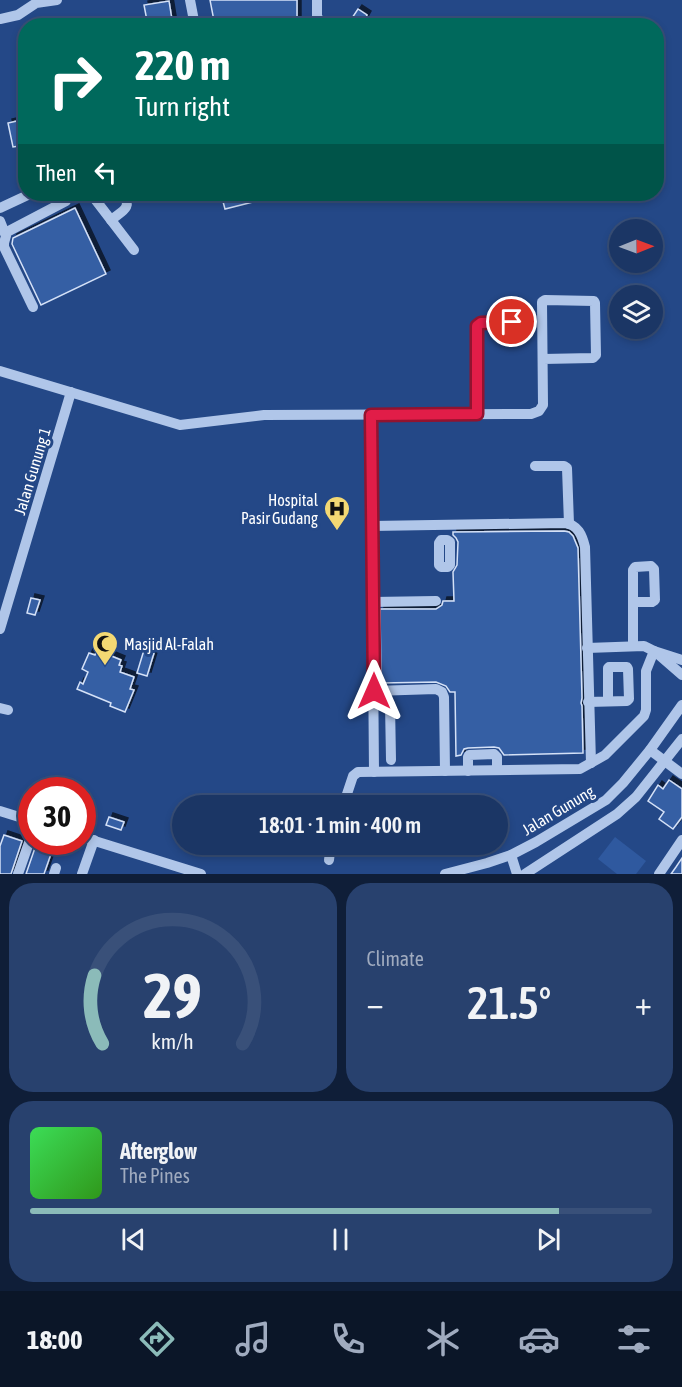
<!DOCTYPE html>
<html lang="en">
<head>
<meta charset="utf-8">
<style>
	:root { --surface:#1b3665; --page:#28416e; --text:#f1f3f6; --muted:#a0abbf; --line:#395079; --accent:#8bbbb9 }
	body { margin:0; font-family:"Asap Condensed",sans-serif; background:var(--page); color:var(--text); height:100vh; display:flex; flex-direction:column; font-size:22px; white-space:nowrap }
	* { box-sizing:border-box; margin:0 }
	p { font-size:20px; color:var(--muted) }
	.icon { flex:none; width:33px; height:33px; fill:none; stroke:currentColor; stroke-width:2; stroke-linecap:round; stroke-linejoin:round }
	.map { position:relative; height:874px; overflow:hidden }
	.side { display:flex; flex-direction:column; gap:9px; padding:9px; background:#0f1e38; flex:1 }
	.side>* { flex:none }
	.hud { position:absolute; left:18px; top:18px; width:646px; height:183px; border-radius:24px; box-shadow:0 3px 9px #0003,0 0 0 2px var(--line); background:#00695c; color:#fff; overflow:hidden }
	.needle { width:39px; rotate:89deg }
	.buttons { position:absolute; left:609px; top:219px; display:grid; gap:12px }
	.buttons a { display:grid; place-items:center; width:54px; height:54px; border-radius:50%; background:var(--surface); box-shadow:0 3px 9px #0003,0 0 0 2px var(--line); font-size:30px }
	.speed { position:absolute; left:18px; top:777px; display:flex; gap:12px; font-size:30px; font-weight:700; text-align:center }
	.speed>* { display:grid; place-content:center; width:78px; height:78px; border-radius:50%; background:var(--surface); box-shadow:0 3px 9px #0003,0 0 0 2px var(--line); line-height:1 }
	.speed .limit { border:9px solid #d22; background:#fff; color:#111 }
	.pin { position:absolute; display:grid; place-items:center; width:51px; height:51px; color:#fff; margin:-26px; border:3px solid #fff; border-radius:50%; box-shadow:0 2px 6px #0007 }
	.me { position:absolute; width:66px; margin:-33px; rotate:0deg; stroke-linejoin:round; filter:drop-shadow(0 0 4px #0008) }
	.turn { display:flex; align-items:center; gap:21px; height:126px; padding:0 18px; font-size:27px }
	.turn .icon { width:78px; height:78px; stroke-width:2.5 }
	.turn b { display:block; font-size:42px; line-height:51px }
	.then { display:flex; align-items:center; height:57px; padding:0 18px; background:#0003; gap:12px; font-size:22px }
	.big { font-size:45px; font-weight:600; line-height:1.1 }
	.side .tile { flex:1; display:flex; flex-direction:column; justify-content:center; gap:9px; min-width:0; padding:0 21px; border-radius:24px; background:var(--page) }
	.side .dial { align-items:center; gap:0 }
	.dial svg { height:156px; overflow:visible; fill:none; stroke:var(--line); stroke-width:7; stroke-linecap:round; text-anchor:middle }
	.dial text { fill:var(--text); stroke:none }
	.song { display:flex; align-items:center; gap:18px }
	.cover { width:72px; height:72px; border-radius:9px; background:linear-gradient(135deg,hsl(130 70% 55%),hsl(110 70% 35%)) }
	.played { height:6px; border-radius:3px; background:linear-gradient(90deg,var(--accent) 85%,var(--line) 85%) }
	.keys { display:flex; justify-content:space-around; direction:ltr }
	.heat { display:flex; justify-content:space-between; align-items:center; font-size:33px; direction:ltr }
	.side .tiles { flex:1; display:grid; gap:9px; grid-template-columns:1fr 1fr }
	.tile:last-child { grid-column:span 2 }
	.trip { position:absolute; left:172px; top:795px; width:336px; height:60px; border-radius:30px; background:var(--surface); box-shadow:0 3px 9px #0003,0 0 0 2px var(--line); font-weight:600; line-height:60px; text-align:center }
	.dock { display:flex; height:96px; justify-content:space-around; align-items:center; background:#0b1628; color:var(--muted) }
	.dock .icon { width:42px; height:42px }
	.dock .on { color:var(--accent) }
	.dock b { font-size:27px; color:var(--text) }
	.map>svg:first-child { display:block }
	.green { fill:#2f599f }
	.building { fill:#355ea4; stroke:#d4e1f7; stroke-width:1.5; filter:url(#shadow) }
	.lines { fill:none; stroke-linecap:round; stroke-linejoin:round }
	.minor { stroke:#b0c6e9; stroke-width:10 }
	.route-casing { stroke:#92132f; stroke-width:15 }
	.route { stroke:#e11d48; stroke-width:10 }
	.labels { text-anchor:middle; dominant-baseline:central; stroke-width:6; stroke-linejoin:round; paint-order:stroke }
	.street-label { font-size:16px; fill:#fff; stroke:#244887 }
	.poi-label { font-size:16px; fill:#fff; stroke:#244887; text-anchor:end }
</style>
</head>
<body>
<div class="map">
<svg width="682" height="874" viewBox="0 0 682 874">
	<defs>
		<filter id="shadow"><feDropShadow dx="4" dy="-4" stdDeviation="0" flood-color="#0009"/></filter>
	</defs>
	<rect width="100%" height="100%" fill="#244887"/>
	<path class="green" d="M615,837L646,861L636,874H617L598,859Z"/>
	<g class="building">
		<path d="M210,0H297V21L286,22V26H241V23L227,26H215Z"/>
		<path d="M169,1L173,26H148L144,5Z"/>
		<path d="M358,9L367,15L361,26H358L350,21Z"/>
		<path d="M26,119V145L13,147L8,123Z"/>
		<path d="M221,194H264L265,199L225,209Z"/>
		<path d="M75,208L106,274L41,305L12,244L13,238Z"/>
		<path d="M564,531L569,532L573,536L578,548L582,698L581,703L582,706L583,753L504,755L499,748L494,747L468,748L464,749L461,755L456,756L455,692H450L446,686L436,682L381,683L380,609H436L442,605L443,601H454L453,572L457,565L458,542L456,538L453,535V532Z"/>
		<path d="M31,598L40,600L35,615L27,613Z"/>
		<path d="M97,650L121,660L119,665L122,666L120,672L134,677L130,689L134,690L125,712L110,706L111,703L77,689L80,682L83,684L88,672L82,669L89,653L95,655Z"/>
		<path d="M144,650L154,653L147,676L137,673Z"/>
		<path d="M669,780L682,789V817L673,829L659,819L664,812L648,801L658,785L663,789Z"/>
		<path d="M109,817L124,822L121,830L106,825Z"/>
		<path d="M4,835L22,841L11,874H0V846Z"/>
		<path d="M36,845L52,851L44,874H26Z"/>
		<path d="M682,858V874H671L676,867Z"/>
	</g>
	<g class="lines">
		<g class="minor">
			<path d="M190,0L195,26"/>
			<path d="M317,0V16L322,26"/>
			<path d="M0,19L18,15L36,3L57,0"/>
			<path d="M91,194L134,250"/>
			<path d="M0,208L30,194"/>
			<path d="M111,220C122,211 133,208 123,194"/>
			<path d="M0,221L6,236L4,243V247L33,307"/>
			<path d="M5,233L66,201"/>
			<path d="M0,371L180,425L264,415L531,414L539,411L543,405L542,302L545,300L594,301L595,303L596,355L593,358L543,359"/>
			<path d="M477,414V328L481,323L512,322"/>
			<path d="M371,415L374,772"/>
			<path d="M535,466H564L567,468L569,524"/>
			<path d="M372,526L565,523C578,525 582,535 585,547L591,763"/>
			<path d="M441,540H447L450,542V565L448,567H441L439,565V543Z"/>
			<path d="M373,602L436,601"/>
			<path d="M633,602H652L655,600L654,569L651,566L635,567L633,570V646"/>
			<path d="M0,629L71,392"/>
			<path d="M587,648L644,646L654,651L682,660"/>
			<path d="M659,655L682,675"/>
			<path d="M374,691L436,689L442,692L444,697L445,771"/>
			<path d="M588,702L627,701L629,699L628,669L627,667H609L608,668V701"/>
			<path d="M390,704L391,760"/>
			<path d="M0,708L8,710"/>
			<path d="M650,750L682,774"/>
			<path d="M468,771V757L469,755L494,754L497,757V770"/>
			<path d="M343,806L353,776L358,772L580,769L605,755L644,716L646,710V671L654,651"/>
			<path d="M0,811L32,821"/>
			<path d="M82,837L201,874"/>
			<path d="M511,855L517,874"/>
			<path d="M329,860L331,844"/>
			<path d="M18,874L32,834"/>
			<path d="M54,874L56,868"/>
			<path d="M82,874L94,840"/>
			<path d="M445,874L487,863L511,855L536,842L606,800L623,783L650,750L682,705"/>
			<path d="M525,874L617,814L636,797L682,739"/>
			<path d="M659,874L682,840"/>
		</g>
	</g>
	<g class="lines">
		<defs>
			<path id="route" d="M374,691L371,415L477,414V326L481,323L512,322"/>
		</defs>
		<use href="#route" class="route-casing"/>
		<use href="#route" class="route"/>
	</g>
	<defs>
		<symbol id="hospital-pin" viewBox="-11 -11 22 30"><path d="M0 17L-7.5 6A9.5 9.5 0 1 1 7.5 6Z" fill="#f3d873" stroke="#244887"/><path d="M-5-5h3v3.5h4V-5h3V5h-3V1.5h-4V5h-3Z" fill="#111"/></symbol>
		<symbol id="mosque-pin" viewBox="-11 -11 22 30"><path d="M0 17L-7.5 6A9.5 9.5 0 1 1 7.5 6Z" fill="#f3d873" stroke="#244887"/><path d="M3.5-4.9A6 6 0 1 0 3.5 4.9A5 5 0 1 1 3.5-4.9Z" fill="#111"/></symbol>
	</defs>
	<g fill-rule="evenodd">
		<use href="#hospital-pin" x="322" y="494" width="30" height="40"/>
		<use href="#mosque-pin" x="90" y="629" width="30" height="40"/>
	</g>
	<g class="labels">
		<g class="street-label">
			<text transform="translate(32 471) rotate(-73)">Jalan Gunung 1</text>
			<text transform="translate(558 810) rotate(-31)">Jalan Gunung</text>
		</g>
		<g class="poi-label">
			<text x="318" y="500">Hospital<tspan x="318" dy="18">Pasir Gudang</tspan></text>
			<text x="124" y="644" text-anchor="start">Masjid Al-Falah</text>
		</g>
	</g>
</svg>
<div class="buttons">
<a><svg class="needle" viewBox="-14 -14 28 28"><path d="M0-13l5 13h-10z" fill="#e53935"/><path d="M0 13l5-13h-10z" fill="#a0abbf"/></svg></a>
<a><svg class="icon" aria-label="layers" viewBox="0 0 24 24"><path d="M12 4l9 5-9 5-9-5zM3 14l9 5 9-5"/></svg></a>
</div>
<div class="speed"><div class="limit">30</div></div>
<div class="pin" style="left:512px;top:322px;background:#d93025"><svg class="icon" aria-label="arrive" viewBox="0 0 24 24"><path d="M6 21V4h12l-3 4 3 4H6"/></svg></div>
<svg class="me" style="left:374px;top:691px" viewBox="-20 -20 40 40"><path d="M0-17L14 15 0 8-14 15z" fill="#e11d48" stroke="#fff" stroke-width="4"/></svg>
<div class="trip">18:01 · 1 min · 400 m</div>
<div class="hud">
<div class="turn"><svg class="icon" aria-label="right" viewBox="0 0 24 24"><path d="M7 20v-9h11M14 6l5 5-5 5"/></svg><div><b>220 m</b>Turn right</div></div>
<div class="then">Then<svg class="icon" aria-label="left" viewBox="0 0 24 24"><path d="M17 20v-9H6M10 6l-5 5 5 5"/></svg></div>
</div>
</div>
<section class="side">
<div class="tiles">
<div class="tile dial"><svg viewBox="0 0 100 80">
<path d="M14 69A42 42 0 1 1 86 69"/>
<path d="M14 69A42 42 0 0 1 10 34" stroke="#8bbbb9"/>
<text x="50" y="56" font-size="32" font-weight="700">29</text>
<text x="50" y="72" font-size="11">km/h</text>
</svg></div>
<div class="tile"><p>Climate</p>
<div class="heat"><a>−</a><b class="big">21.5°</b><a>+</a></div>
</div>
<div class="tile">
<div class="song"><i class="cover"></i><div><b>Afterglow</b><p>The Pines</p></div></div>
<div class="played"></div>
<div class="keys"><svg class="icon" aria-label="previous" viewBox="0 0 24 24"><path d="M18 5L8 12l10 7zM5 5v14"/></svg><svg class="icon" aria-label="pause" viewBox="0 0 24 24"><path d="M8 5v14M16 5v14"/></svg><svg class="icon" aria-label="next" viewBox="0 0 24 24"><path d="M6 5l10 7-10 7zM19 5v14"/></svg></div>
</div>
</div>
</section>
<nav class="dock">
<b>18:00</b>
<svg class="icon on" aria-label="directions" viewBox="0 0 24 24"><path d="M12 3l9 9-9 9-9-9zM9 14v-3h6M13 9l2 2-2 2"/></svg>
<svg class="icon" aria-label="music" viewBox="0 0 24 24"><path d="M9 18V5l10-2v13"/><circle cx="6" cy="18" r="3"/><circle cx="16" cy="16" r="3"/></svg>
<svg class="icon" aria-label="phone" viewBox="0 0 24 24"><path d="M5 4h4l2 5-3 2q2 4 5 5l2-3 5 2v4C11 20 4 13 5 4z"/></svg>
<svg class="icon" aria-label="climate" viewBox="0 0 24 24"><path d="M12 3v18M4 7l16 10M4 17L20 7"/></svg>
<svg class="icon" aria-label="car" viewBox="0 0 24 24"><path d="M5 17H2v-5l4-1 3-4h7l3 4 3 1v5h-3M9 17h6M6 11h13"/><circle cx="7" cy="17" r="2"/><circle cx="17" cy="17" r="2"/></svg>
<svg class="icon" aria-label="filters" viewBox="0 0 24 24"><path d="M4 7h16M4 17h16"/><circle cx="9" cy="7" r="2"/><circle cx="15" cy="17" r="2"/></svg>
</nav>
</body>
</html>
